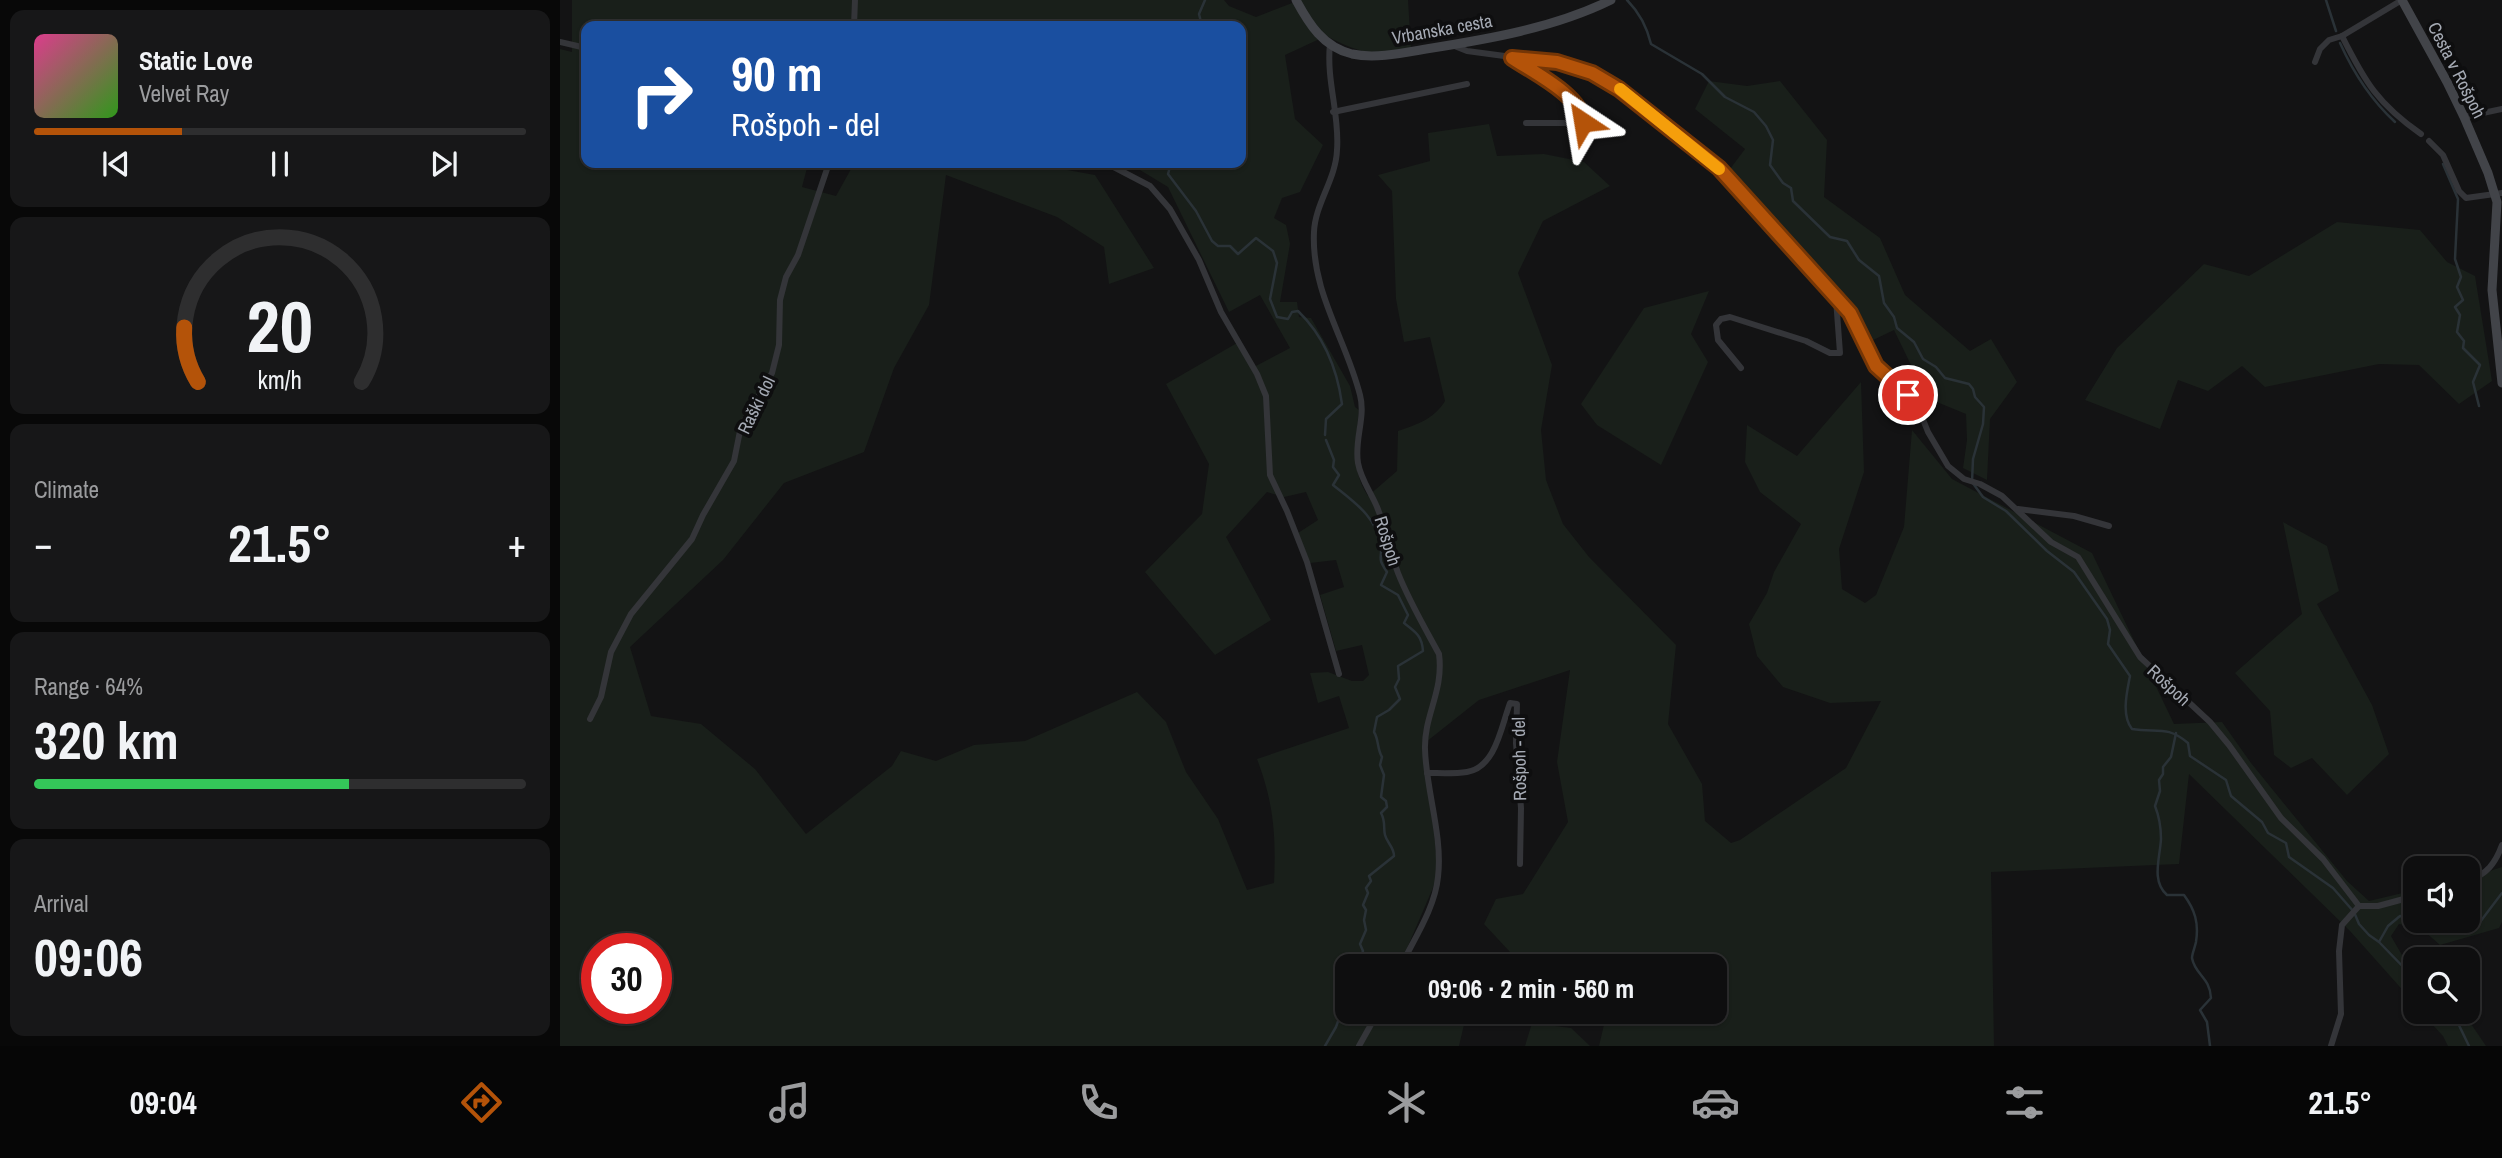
<!DOCTYPE html>
<html lang="en">
<head>
<meta charset="utf-8">
<style>
	:root { --surface:#0e0e0f; --page:#171718; --text:#f1f3f6; --muted:#9b9c9e; --line:#2e2e2f; --accent:#b45309 }
	body { margin:0; font-family:"Archivo Narrow",sans-serif; background:var(--page); color:var(--text); height:100vh; display:flex; flex-direction:column; font-size:26px; white-space:nowrap }
	* { box-sizing:border-box; margin:0 }
	p { font-size:23px; color:var(--muted) }
	.icon { flex:none; width:38px; height:38px; fill:none; stroke:currentColor; stroke-width:2; stroke-linecap:round; stroke-linejoin:round }
	.map { position:relative; flex:1; overflow:hidden }
	.panel { display:flex; flex-direction:column; gap:10px; padding:10px; background:#080808; width:560px }
	.panel>* { flex:none }
	.banner { position:absolute; left:21px; top:21px; width:665px; height:147px; border-radius:14px; box-shadow:0 2px 5px #0004,0 0 0 2px var(--line); background:#1a4fa0; color:#fff; overflow:hidden }
	.fabs { position:absolute; left:1843px; top:856px; display:grid; gap:14px }
	.fabs a { display:grid; place-items:center; width:77px; height:77px; border-radius:14px; background:var(--surface); box-shadow:0 2px 5px #0004,0 0 0 2px var(--line); font-size:35px }
	.speed { position:absolute; left:21px; top:933px; display:flex; gap:14px; font-size:35px; font-weight:700; text-align:center }
	.speed>* { display:grid; place-content:center; width:91px; height:91px; border-radius:50%; background:var(--surface); box-shadow:0 2px 5px #0004,0 0 0 2px var(--line); line-height:1 }
	.speed .limit { border:10px solid #d22; background:#fff; color:#111 }
	.pin { position:absolute; display:grid; place-items:center; width:60px; height:60px; color:#fff; margin:-30px; border:4px solid #fff; border-radius:50%; box-shadow:0 2px 7px #0007 }
	.me { position:absolute; width:77px; margin:-38px; rotate:327deg; stroke-linejoin:round; filter:drop-shadow(0 0 5px #0008) }
	.turn { display:flex; align-items:center; gap:24px; height:147px; padding:0 35px; font-size:32px }
	.turn .icon { width:91px; height:91px; stroke-width:2.5 }
	.turn b { display:block; font-size:49px; line-height:60px }
	.big { font-size:52px; font-weight:800; line-height:1.1 }
	.panel .card { flex:1; display:flex; flex-direction:column; justify-content:center; gap:10px; min-width:0; padding:0 24px; border-radius:14px; background:var(--page) }
	.panel .dial { align-items:center; gap:0 }
	.dial svg { height:182px; overflow:visible; fill:none; stroke:var(--line); stroke-width:7; stroke-linecap:round; text-anchor:middle }
	.dial text { fill:var(--text); stroke:none }
	.song { display:flex; align-items:center; gap:21px }
	.cover { width:84px; height:84px; border-radius:10px; background:linear-gradient(135deg,hsl(330 70% 55%),hsl(110 70% 35%)) }
	.played { height:7px; border-radius:4px; background:linear-gradient(90deg,var(--accent) 30%,var(--line) 30%) }
	.keys { display:flex; justify-content:space-around; direction:ltr }
	.heat { display:flex; justify-content:space-between; align-items:center; font-size:38px; direction:ltr }
	.charge { height:10px; border-radius:5px; background:linear-gradient(90deg,#34c759 64%,var(--line) 0) }
	.trip { position:absolute; left:775px; top:954px; width:392px; height:70px; border-radius:14px; background:var(--surface); box-shadow:0 2px 5px #0004,0 0 0 2px var(--line); font-weight:800; line-height:70px; text-align:center }
	.tabs { display:flex; height:112px; justify-content:space-around; align-items:center; background:#060606; color:var(--muted) }
	.tabs .icon { width:49px; height:49px }
	.tabs .selected { color:var(--accent) }
	.tabs b { font-size:32px; color:var(--text) }
	main { display:flex; flex:1; min-height:0 }
	.map>svg:first-child { display:block }
	.green { fill:#191f1a; fill-rule:evenodd }
	.lines { fill:none; stroke-linecap:round; stroke-linejoin:round }
	.stream { stroke:#2a3237; stroke-width:2.5 }
	.street { stroke:#343539; stroke-width:6 }
	.secondary { stroke:#424449; stroke-width:9 }
	.route-casing { stroke:#753606; stroke-width:18 }
	.route { stroke:#b45309; stroke-width:12 }
	.slow { stroke:#f59e0b; stroke-width:12 }
	.labels { text-anchor:middle; dominant-baseline:central; stroke-width:7; stroke-linejoin:round; paint-order:stroke }
	.street-label { font-size:18px; fill:#a5aab4; stroke:#0e0e0f }
</style>
</head>
<body>
<main>
<section class="panel">
<div class="card">
<div class="song"><i class="cover"></i><div><b>Static Love</b><p>Velvet Ray</p></div></div>
<div class="played"></div>
<div class="keys"><svg class="icon" aria-label="previous" viewBox="0 0 24 24"><path d="M18 5L8 12l10 7zM5 5v14"/></svg><svg class="icon" aria-label="pause" viewBox="0 0 24 24"><path d="M8 5v14M16 5v14"/></svg><svg class="icon" aria-label="next" viewBox="0 0 24 24"><path d="M6 5l10 7-10 7zM19 5v14"/></svg></div>
</div>
<div class="card dial"><svg viewBox="0 0 100 80">
<path d="M14 69A42 42 0 1 1 86 69"/>
<path d="M14 69A42 42 0 0 1 8 45" stroke="#b45309"/>
<text x="50" y="56" font-size="32" font-weight="700">20</text>
<text x="50" y="72" font-size="11">km/h</text>
</svg></div>
<div class="card"><p>Climate</p>
<div class="heat"><a>−</a><b class="big">21.5°</b><a>+</a></div>
</div>
<div class="card"><p>Range · 64%</p><b class="big">320 km</b><div class="charge"></div></div>
<div class="card"><p>Arrival</p><b class="big">09:06</b></div>
</section>
<div class="map">
<svg width="1942" height="1046" viewBox="0 0 1942 1046">
	<rect width="100%" height="100%" fill="#131314"/>
	<g class="green">
		<path d="M12,0H664L669,6L696,17L740,0H848L851,48C810,56 803,54 766,36L725,55L735,119L763,145L740,192L722,198L714,218L726,225L730,244L720,302H737L739,317L751,318L790,386L795,407L799,410C796,441 790,469 808,496L837,471L838,431C858,424 874,419 885,401L870,337L844,342L836,299L832,191L818,175L870,161L868,133L929,124L937,156L984,154L1024,162L1050,186L983,221L958,273L992,365L981,430L986,480L1003,524L1029,557L1116,645L1108,724L1142,784L1145,821L1171,843L1180,840L1286,768L1321,701L1270,703L1223,687L1197,656L1189,624L1207,593L1214,572L1241,524L1200,492L1185,462L1187,425L1237,456L1301,382L1304,472L1279,549L1282,589L1305,603L1316,595L1344,527L1352,430L1392,479L1532,553L1614,724L1662,722L1691,763L1787,881L1809,901L1855,890V920H1908V878L1942,867V922L1939,928L1880,945L1863,930L1839,924L1831,936L1850,969L1855,974V1004L1790,931L1629,774L1619,864L1431,872L1434,1046H1039L1047,1012H1155V966H963L924,924L936,899L963,894L1008,822L997,762L1010,670L919,700L866,742L878,876L845,953L858,966H788V1012H902L906,1016L899,1046H0V49L12,52ZM226,21L228,26H681V163H572L580,170L608,187L669,312L700,295L730,348L692,368L677,343L606,384L649,464L642,514L585,572L655,655L711,620L666,537L707,492L724,497L746,492L758,520L738,533L750,563L776,560L784,587L760,595L776,651L802,645L809,675L803,681H792L768,672L750,673L758,703L779,696L789,728L697,759C714,804 716,835 714,883L687,890L658,819L626,772L606,722L577,692L465,741L414,745L376,761L341,751L332,766L246,834L195,769L141,724L91,716L70,647L163,560L224,483L304,452L334,368L369,305L386,175L497,217L544,247L549,284L594,268L535,175L469,163H305L291,169L276,196L242,187L247,168L229,163H26V26H194L195,23ZM37,948H96V1008H37Z"/>
		<path d="M1149,81L1187,86L1220,81L1267,140L1264,197L1320,238L1345,295L1410,351L1431,339L1457,382L1430,419L1427,480L1403,468L1407,440L1406,414L1367,398L1334,330L1309,342L1288,304L1170,169L1185,149L1135,109Z"/>
		<path d="M1777,222L1860,230L1887,262L1915,276L1932,381L1899,404L1859,365L1819,364L1705,387L1682,366L1648,391L1618,380L1600,429L1525,400L1557,348L1644,264L1689,276Z"/>
		<path d="M1149,291L1131,334L1148,362L1101,465L1037,425L1021,404L1084,308Z"/>
		<path d="M1723,522L1767,546L1779,591L1757,604L1812,705L1829,754L1787,795L1752,758L1731,768L1714,755L1710,711L1675,673L1742,614Z"/>
		<path d="M1861,1012H1900L1907,1018L1926,1046H1888L1883,1036Z"/>
		<path d="M972,1023L1011,1028L1030,1046H965Z"/>
	</g>
	<g class="lines">
		<g class="stream">
			<path d="M1067,0C1079,12 1087,27 1091,44L1142,74L1165,97L1194,112L1206,126L1213,140L1210,165L1223,183L1231,188L1233,201L1270,237L1287,241L1299,260L1319,276L1324,303L1334,317L1337,328L1354,342L1363,359L1376,367L1385,378L1409,384L1413,389L1415,397L1424,407L1423,424L1413,459L1412,482L1423,497L1446,511L1487,551L1514,572L1547,619L1550,630L1548,644L1570,676C1567,692 1561,715 1572,729C1597,733 1607,725 1628,743L1630,756L1666,780L1671,796L1702,822L1708,833L1726,843L1729,857L1773,888L1794,912L1799,924L1809,935L1819,942L1855,979"/>
			<path d="M1766,0L1776,31"/>
			<path d="M642,26L639,14L645,0"/>
			<path d="M1780,43C1794,74 1810,99 1835,122"/>
			<path d="M611,163L608,174L636,211L652,241L658,246H670L678,254L696,238L713,251L717,263L710,299L717,317L728,319L732,312L738,311C764,336 777,368 782,404L766,419L765,435"/>
			<path d="M1883,164L1898,199L1895,259L1901,277L1897,287L1903,300L1895,307L1900,315L1897,332L1904,341L1903,348L1920,365L1913,382L1919,406"/>
			<path d="M766,440L774,460L773,467L779,475L773,485C794,502 817,517 821,546C822,560 817,557 827,572L821,585L838,595L848,615L844,623C856,632 862,636 863,651L838,666L839,679L835,687L840,699L829,710L817,717L814,732C819,740 817,749 822,757L820,765L824,775L821,797L826,801L827,807L821,813C826,822 823,827 825,835C827,843 834,847 834,856L809,876L811,881L806,888L808,893L803,905L806,910L804,920L806,930L800,944L803,951L797,966"/>
			<path d="M1616,733L1611,757L1603,767V774L1599,780L1600,791L1595,806C1599,816 1601,829 1601,839C1600,858 1591,881 1607,895H1624C1635,910 1639,923 1636,942C1635,947 1632,954 1632,958C1635,975 1650,977 1651,998L1640,1010L1647,1022L1650,1046"/>
			<path d="M1857,920L1868,928L1882,930L1896,924L1917,926L1942,893"/>
			<path d="M1819,942L1828,926L1840,916L1855,919"/>
			<path d="M1883,1012L1896,1019L1909,1046"/>
			<path d="M765,1046L776,1027L788,993"/>
		</g>
		<g class="street">
			<path d="M294,26L295,0"/>
			<path d="M1782,36C1805,82 1818,104 1861,134"/>
			<path d="M0,42L26,48"/>
			<path d="M770,44C766,81 780,115 777,150C776,179 755,204 754,232C751,292 786,339 800,395C806,417 794,440 798,463C801,480 811,492 817,507C826,528 830,552 838,573C849,601 865,628 879,654C884,691 864,715 865,749C866,790 883,836 878,877C875,908 854,939 841,966"/>
			<path d="M892,45L907,51L997,63L1032,73L1059,89L1159,168L1289,313L1316,366L1358,407L1368,432L1388,466L1404,479L1420,484L1442,496L1491,542L1518,557L1580,657L1650,722L1669,745L1721,818L1763,859L1799,906"/>
			<path d="M954,60C974,72 1023,96 1022,122L1016,123H966"/>
			<path d="M1755,62L1760,49L1769,40L1782,36L1842,0"/>
			<path d="M773,112L907,84"/>
			<path d="M1904,117L1942,109"/>
			<path d="M1869,141L1883,155L1899,191L1906,198L1942,193"/>
			<path d="M546,163L590,186L610,209L639,260L661,312L697,374L706,396L710,475L727,511L747,562L779,674"/>
			<path d="M1181,368L1158,340L1156,325L1161,319L1170,317L1246,341L1270,353H1280L1276,299"/>
			<path d="M1458,509L1514,516L1549,526"/>
			<path d="M30,719L41,697L51,652L71,614L132,539L143,515L174,461L181,426L212,373L219,345L220,300L226,277L238,255L269,163"/>
			<path d="M867,773C880,773 894,774 907,772C936,767 941,727 950,703L957,704L956,743L961,808L960,864"/>
			<path d="M1908,881C1927,874 1935,864 1942,845"/>
			<path d="M1799,906H1818L1855,896"/>
			<path d="M799,1046L818,1012"/>
			<path d="M1771,1046L1781,1014L1779,951L1782,925L1799,906"/>
		</g>
		<g class="secondary">
			<path d="M736,0C749,24 763,47 792,54C815,59 843,53 866,49C929,39 994,28 1051,0"/>
			<path d="M1842,0L1887,82L1904,117L1928,173L1937,202L1932,290L1942,383"/>
		</g>
	</g>
	<g class="lines">
		<defs>
			<path id="route" d="M1023,122C1022,96 971,71 952,58L997,62L1032,73L1059,89L1159,168L1290,313L1316,366L1348,395"/>
		</defs>
		<use href="#route" class="route-casing"/>
		<use href="#route" class="route"/>
		<path class="slow" d="M1060,89L1159,169"/>
	</g>
	<g class="labels">
		<g class="street-label">
			<text transform="translate(882 29) rotate(-10)">Vrbanska cesta</text>
			<text transform="translate(1897 70) rotate(63)">Cesta v Rošpoh</text>
			<text transform="translate(196 405) rotate(-64)">Raški dol</text>
			<text transform="translate(828 541) rotate(73)">Rošpoh</text>
			<text transform="translate(1609 685) rotate(43)">Rošpoh</text>
			<text transform="translate(959 759) rotate(-91)">Rošpoh - del</text>
		</g>
	</g>
</svg>
<div class="fabs">
<a><svg class="icon" aria-label="sound" viewBox="0 0 24 24"><path d="M4 9h4l5-4v14l-5-4H4zM17 9q2 3 0 6"/></svg></a>
<a><svg class="icon" aria-label="search" viewBox="0 0 24 24"><circle cx="10" cy="10" r="6"/><path d="M15 15l6 6"/></svg></a>
</div>
<div class="speed"><div class="limit">30</div></div>
<div class="pin" style="left:1348px;top:395px;background:#d93025"><svg class="icon" aria-label="arrive" viewBox="0 0 24 24"><path d="M6 21V4h12l-3 4 3 4H6"/></svg></div>
<svg class="me" style="left:1023px;top:122px" viewBox="-20 -20 40 40"><path d="M0-17L14 15 0 8-14 15z" fill="#b45309" stroke="#fff" stroke-width="4"/></svg>
<div class="trip">09:06 · 2 min · 560 m</div>
<div class="banner">
<div class="turn"><svg class="icon" aria-label="right" viewBox="0 0 24 24"><path d="M7 20v-9h11M14 6l5 5-5 5"/></svg><div><b>90 m</b>Rošpoh - del</div></div>
</div>
</div>
</main>
<nav class="tabs">
<b>09:04</b>
<svg class="icon selected" aria-label="directions" viewBox="0 0 24 24"><path d="M12 3l9 9-9 9-9-9zM9 14v-3h6M13 9l2 2-2 2"/></svg>
<svg class="icon" aria-label="music" viewBox="0 0 24 24"><path d="M9 18V5l10-2v13"/><circle cx="6" cy="18" r="3"/><circle cx="16" cy="16" r="3"/></svg>
<svg class="icon" aria-label="phone" viewBox="0 0 24 24"><path d="M5 4h4l2 5-3 2q2 4 5 5l2-3 5 2v4C11 20 4 13 5 4z"/></svg>
<svg class="icon" aria-label="climate" viewBox="0 0 24 24"><path d="M12 3v18M4 7l16 10M4 17L20 7"/></svg>
<svg class="icon" aria-label="car" viewBox="0 0 24 24"><path d="M5 17H2v-5l4-1 3-4h7l3 4 3 1v5h-3M9 17h6M6 11h13"/><circle cx="7" cy="17" r="2"/><circle cx="17" cy="17" r="2"/></svg>
<svg class="icon" aria-label="filters" viewBox="0 0 24 24"><path d="M4 7h16M4 17h16"/><circle cx="9" cy="7" r="2"/><circle cx="15" cy="17" r="2"/></svg>
<b>21.5°</b>
</nav>
</body>
</html>
